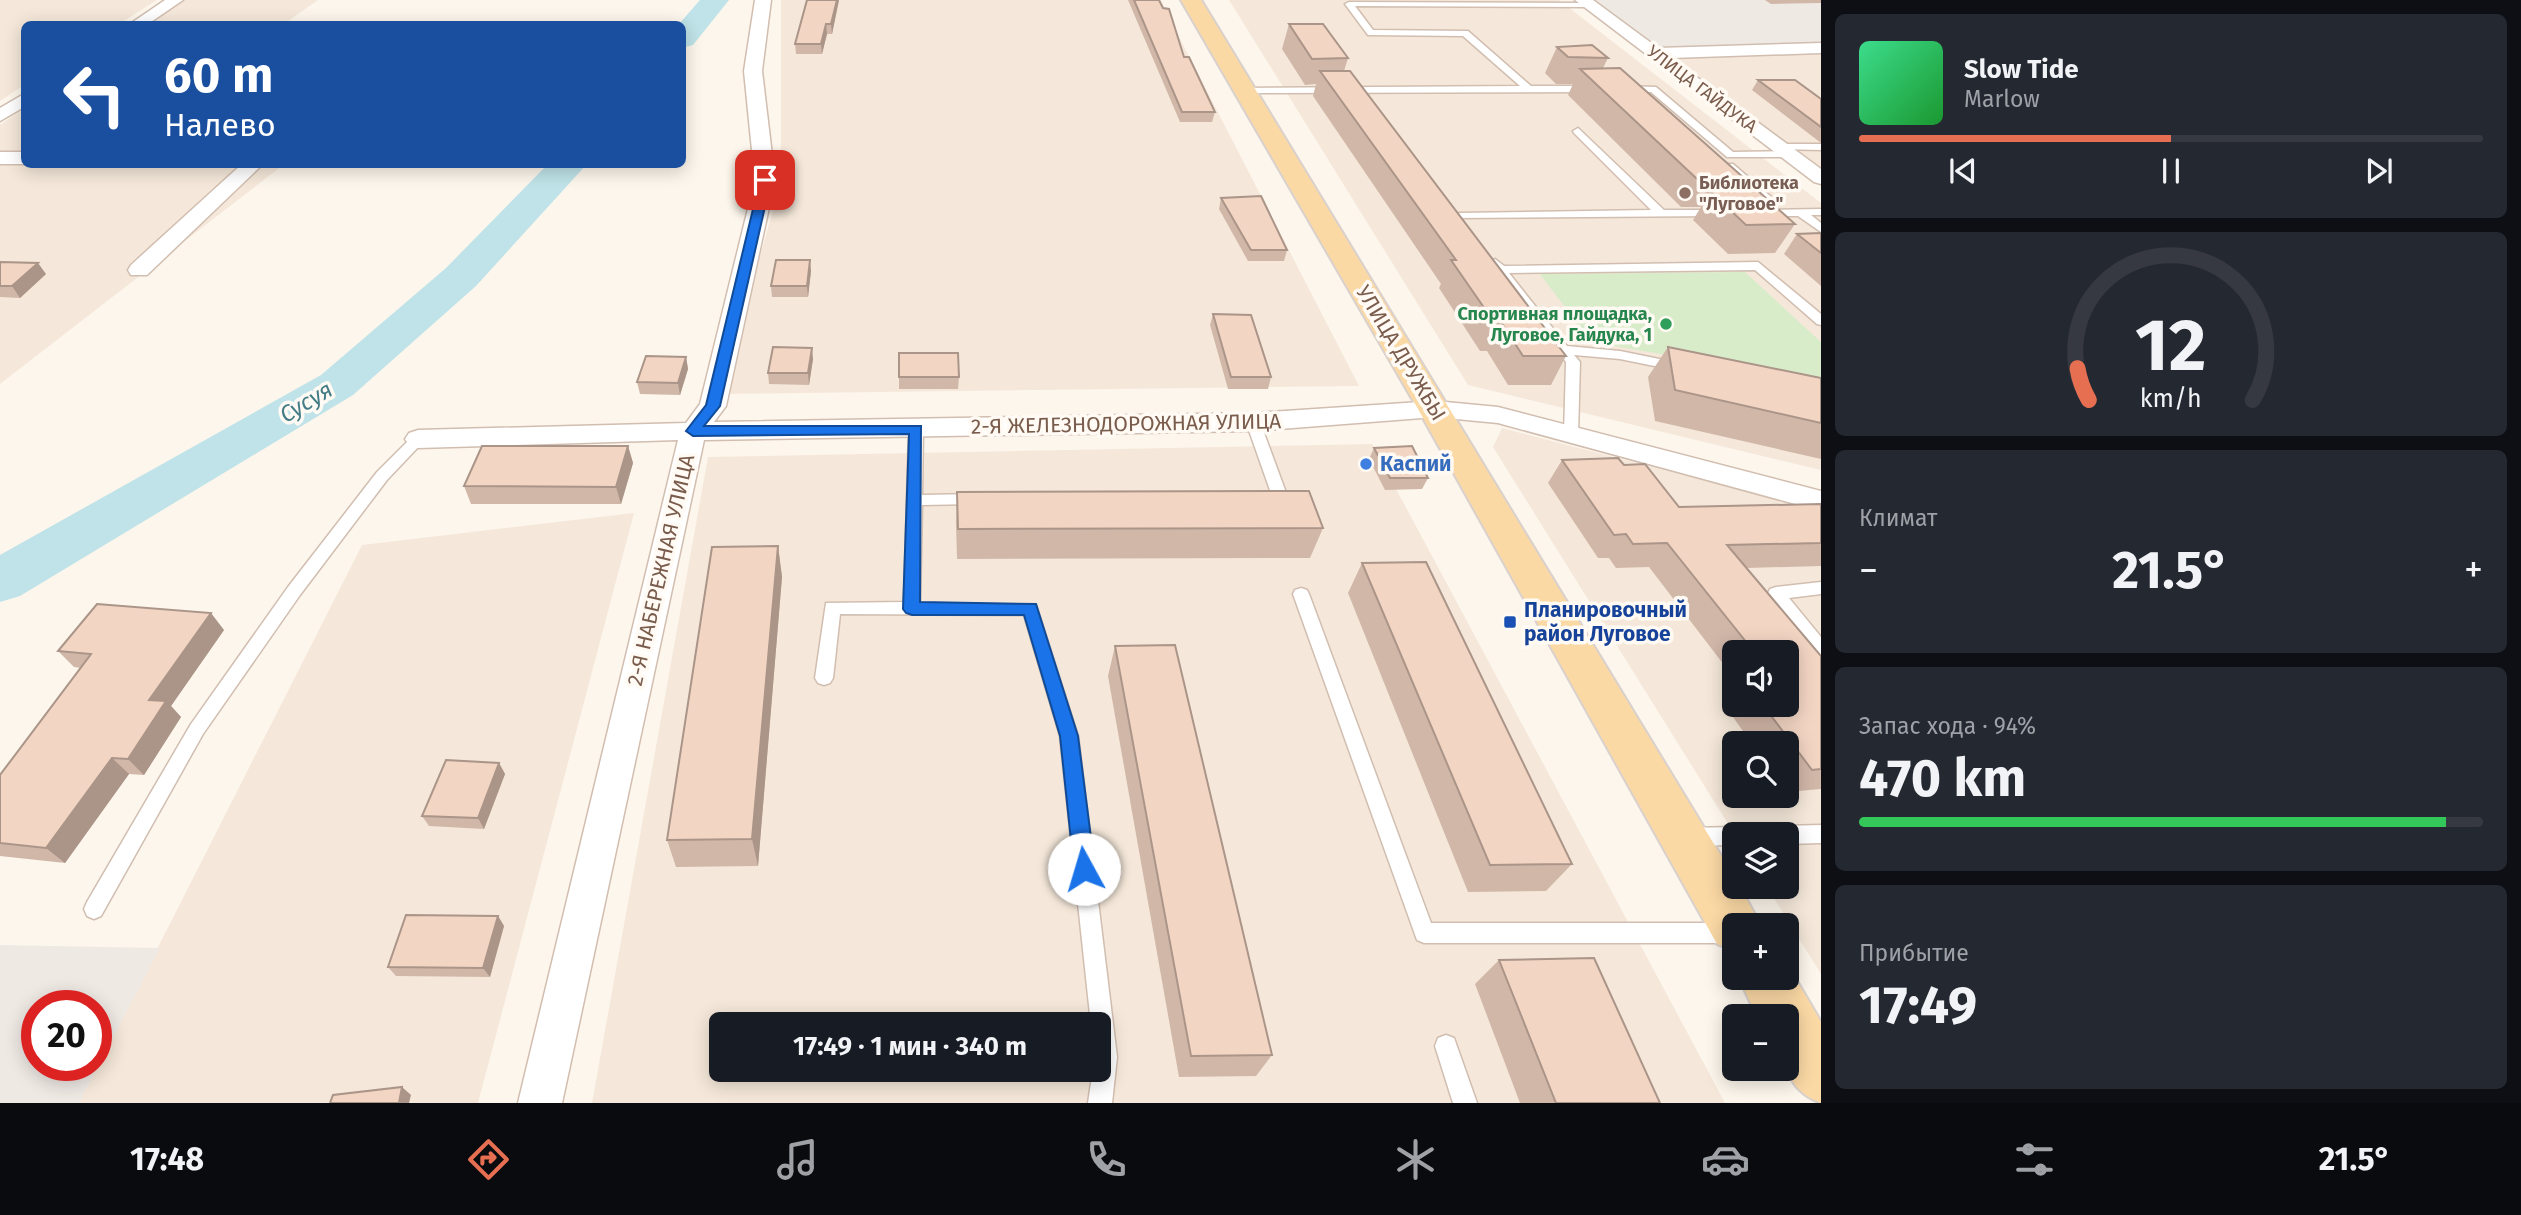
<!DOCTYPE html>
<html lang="ru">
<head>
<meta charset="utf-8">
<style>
	:root { --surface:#171b24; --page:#242831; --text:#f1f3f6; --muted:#9ea1a6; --line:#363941; --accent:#e76f51 }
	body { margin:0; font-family:"Fira Sans",sans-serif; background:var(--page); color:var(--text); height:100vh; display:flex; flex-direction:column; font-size:26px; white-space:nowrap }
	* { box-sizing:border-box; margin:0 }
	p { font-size:23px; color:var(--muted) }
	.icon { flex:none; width:38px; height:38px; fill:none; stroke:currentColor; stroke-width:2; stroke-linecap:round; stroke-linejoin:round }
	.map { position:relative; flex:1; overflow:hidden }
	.drawer { display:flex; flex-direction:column; gap:14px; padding:14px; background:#0d0f14; width:700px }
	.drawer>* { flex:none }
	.hud { position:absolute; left:21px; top:21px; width:665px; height:147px; border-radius:10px; box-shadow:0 4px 18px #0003; background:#1a4fa0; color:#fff; overflow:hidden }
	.fabs { position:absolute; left:1722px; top:640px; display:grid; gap:14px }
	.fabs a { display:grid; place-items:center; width:77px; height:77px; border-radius:10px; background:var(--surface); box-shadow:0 4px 18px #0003; font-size:35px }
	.speed { position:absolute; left:21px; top:990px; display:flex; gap:14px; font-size:35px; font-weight:700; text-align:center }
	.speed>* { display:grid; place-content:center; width:91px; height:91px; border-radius:50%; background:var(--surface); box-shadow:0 4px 18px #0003; line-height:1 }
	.speed .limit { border:10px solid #d22; background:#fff; color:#111 }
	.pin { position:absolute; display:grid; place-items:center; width:60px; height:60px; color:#fff; margin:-30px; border-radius:14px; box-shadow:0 4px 10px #0006 }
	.me { position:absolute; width:77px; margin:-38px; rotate:354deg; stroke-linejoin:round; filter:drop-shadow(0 0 5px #0008) }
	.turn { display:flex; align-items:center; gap:24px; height:147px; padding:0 28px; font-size:32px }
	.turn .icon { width:91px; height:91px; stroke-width:2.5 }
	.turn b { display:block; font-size:49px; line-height:60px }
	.big { font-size:52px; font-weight:700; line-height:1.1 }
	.drawer .tile { flex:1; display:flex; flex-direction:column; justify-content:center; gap:10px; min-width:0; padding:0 24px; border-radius:10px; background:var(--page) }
	.drawer .dial { align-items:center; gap:0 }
	.dial svg { height:182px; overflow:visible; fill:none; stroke:var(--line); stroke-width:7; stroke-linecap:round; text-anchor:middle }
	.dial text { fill:var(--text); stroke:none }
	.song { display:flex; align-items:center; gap:21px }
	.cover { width:84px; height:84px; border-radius:10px; background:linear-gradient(135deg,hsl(150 70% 55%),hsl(130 70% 35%)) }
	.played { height:7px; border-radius:4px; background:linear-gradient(90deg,var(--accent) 50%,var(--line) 50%) }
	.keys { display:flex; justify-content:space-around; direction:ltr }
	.heat { display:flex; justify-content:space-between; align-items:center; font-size:38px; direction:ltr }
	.charge { height:10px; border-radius:5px; background:linear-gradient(90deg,#34c759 94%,var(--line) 0) }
	.trip { position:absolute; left:709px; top:1012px; width:402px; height:70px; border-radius:10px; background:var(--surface); box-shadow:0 4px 18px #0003; font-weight:700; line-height:70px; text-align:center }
	.tabs { display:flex; height:112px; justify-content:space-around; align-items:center; background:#090b0e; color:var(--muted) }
	.tabs .icon { width:49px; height:49px }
	.tabs .current { color:var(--accent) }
	.tabs b { font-size:32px; color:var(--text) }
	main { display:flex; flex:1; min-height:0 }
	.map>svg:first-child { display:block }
	.residential { fill:#f5e8da; fill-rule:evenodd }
	.industrial { fill:#efe9e4; fill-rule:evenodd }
	.green { fill:#d8ecc9 }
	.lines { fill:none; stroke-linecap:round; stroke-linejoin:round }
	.river { fill:#bfe3e8; fill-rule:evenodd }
	.service-casing { stroke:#d1beb0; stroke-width:3 }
	.minor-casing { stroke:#d1beb0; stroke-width:3 }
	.primary-casing { stroke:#dad1cd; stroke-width:4 }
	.service { fill:#fff; fill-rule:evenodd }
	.minor { fill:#fff; fill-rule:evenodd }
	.primary { fill:#fbd9a5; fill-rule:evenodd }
	.wall { fill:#d1b7a8 }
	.shaded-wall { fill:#aa9588 }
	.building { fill:#f3d5c3; stroke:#aa9588; stroke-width:2 }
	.route { fill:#1a73e8; stroke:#114b97; stroke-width:2 }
	.education-dot { fill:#8d6e63; stroke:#fffaf3; stroke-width:2.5 }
	.leisure-dot { fill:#2e9e5b; stroke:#fffaf3; stroke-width:2.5 }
	.shop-dot { fill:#3f7fe0; stroke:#fffaf3; stroke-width:2.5 }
	.transit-dot { fill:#1a4fb4; stroke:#fffaf3; stroke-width:2.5 }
	.labels { text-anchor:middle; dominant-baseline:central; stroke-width:7; stroke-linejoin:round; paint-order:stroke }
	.far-street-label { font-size:18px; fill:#7a5c4d; stroke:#fffaf3 }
	.far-education-label { font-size:18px; font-weight:bold; fill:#785e54; stroke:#fffaf3; text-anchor:start }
	.far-leisure-label { font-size:18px; font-weight:bold; fill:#27864d; stroke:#fffaf3; text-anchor:end }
	.street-label { font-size:21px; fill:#7a5c4d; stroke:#fffaf3 }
	.shop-label { font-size:21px; font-weight:bold; fill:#366cbe; stroke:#fffaf3; text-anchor:start }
	.transit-label { font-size:21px; font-weight:bold; fill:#164399; stroke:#fffaf3; text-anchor:start }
	.water-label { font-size:23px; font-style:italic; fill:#437c86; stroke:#fffaf3 }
</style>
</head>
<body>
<main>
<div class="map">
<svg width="1821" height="1103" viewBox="0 0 1821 1103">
	<rect width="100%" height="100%" fill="#fdf6ec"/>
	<g class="residential">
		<path d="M0,0H157L119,24H24V85L0,101Z"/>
		<path d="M183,0H318L284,24H147Z"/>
		<path d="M781,0H1160L1359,386L721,394L781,182Z"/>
		<path d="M1229,0H1559L1821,203V470L1468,385Z"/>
		<path d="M1821,53V168L1675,58Z"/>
		<path d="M24,108V164L283,165L0,384V125Z"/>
		<path d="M1502,428L1821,511V974L1767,887H1787V835H1735L1493,447ZM1734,653H1787V705H1734ZM1734,744H1787V796H1734Z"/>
		<path d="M1372,444L1725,1103H592L708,457ZM721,1024H1099V1069H721Z"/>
		<path d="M634,513L478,1103H79L362,545Z"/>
	</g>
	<g class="industrial">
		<path d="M1595,0H1821V43L1657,47Z"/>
		<path d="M0,945L160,948L79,1103H0ZM37,1006H96V1066H37Z"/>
	</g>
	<path class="green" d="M1745,272L1821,342V382L1591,342L1540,274Z"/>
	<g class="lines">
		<g class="river">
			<path d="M700,0H729L693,45L682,48V24H679Z"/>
			<path d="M548,164H587L476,286L353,395L20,596L0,602V555L321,375L446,268Z"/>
		</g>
		<defs>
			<g id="service">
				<path d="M1349,2L1592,3L1589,7L1355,6L1373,30L1468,31L1531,86H1590L1595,89L1590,92L1243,93L1241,91L1246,88L1520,86L1463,36L1368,35L1345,4Z"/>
				<path d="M1623,86L1656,87L1733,152L1789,151L1794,154L1789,157H1727L1651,92L1620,91V87Z"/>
				<path d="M1578,128L1664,210H1716L1722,213L1716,216L1455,218L1453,216L1459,213L1651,210L1574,133L1573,131Z"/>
				<path d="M1780,144H1821V150L1776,149L1775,147Z"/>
				<path d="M1725,164H1733L1777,202V206H1769L1725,168Z"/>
				<path d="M1821,209V215H1811L1821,223V232L1798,216H1763L1757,213L1763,210Z"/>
				<path d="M1495,259L1504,266L1758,262L1821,314V325L1817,324L1755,270L1509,273L1567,346L1620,351L1679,363L1686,367L1679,371L1620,359L1574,355L1580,362L1578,435L1571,440L1564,435L1566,362L1489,263Z"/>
				<path d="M1253,417L1260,422L1288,498L1285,502L1265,503L1257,498L1260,494L1271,493L1246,422Z"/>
				<path d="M916,424L923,429L922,495L976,494L984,499L976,504L922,505L920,603L1036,605L1078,736L1117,1057L1112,1103H1088L1093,1069H1099V1024H1091L1060,736L1024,615L840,614L833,678L830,683L824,685L818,683L815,678L826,603L904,602L909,429Z"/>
				<path d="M418,434L423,436L425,439L423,442L387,480L300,595L203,734L101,916L94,919L87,916L84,909L87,902L191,724L288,587L377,472L413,436Z"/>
				<path d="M1821,582V594L1789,598L1821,637V656L1815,654L1768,593L1770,589L1776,587Z"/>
				<path d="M1301,588L1307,590L1309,594L1431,923H1734L1741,926H1734V943H1424L1417,940L1293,594L1295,590Z"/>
				<path d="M1821,825V843L1787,844V835H1772L1775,829L1782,826Z"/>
				<path d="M1734,827L1741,830L1743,835H1734V845L1688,846L1681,843L1678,837L1681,831L1688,828Z"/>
				<path d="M1446,1035L1454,1038L1477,1103H1453L1435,1046L1438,1038Z"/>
			</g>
			<g id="minor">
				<path d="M165,0H183L148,24H130Z"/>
				<path d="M755,0H771L762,71L775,180L726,406L714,422L1253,413L1435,401L1498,407L1821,491V511L1498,423L1435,417L1253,431L704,440L562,1103H518L678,440L418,448L409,445L405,439L409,433L418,430L686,423L700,404L755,180L744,71Z"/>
				<path d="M1575,0H1593L1658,48L1821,43V53L1671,58L1821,169V184L1814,182Z"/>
				<path d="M24,94V107L0,121V108Z"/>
				<rect x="0" y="152" width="24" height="12"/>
				<path d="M242,164H263L147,275H131L128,270L131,265Z"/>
			</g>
			<g id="primary">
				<path d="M1181,0H1201L1734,877V887H1740L1761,926H1734V951L1717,944L1418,409Z"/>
				<path d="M1787,964L1821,1022V1103C1778,1086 1787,1056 1787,1017H1757L1739,978H1787Z"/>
			</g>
		</defs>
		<use href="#service" class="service-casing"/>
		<use href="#minor" class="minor-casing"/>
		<use href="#primary" class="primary-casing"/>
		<use href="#service" class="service"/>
		<use href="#minor" class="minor"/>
		<use href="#primary" class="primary"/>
	</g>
	<g class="wall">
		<path d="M839,0L832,34H827L822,54H796L795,44Z"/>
		<path d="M1128,0H1159L1184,57L1215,112L1212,122H1180Z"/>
		<path d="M1765,0H1821V3L1771,4Z"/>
		<path d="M1289,24L1348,58L1344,71L1566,356L1551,385H1508L1487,351H1480L1439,288L1441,284L1313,96L1316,84L1305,85L1282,49Z"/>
		<path d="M1557,47L1608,58L1603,68L1744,178L1736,191L1795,224L1775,253L1728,254L1693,220L1701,207H1681L1568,95L1573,84H1556L1545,73Z"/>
		<path d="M1758,80L1821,99V143L1752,90Z"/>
		<path d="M1221,198L1287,250L1284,261H1248L1219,209Z"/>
		<path d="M1821,233V286L1784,254L1797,234Z"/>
		<path d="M0,262L46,274L20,298L0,297Z"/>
		<path d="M811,271L808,297H772L771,286Z"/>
		<path d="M1213,314L1271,377L1268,389H1228L1210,325Z"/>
		<path d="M1668,347L1821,378V459L1655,421L1648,377Z"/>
		<path d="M899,353L959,377L958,389H899Z"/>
		<path d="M686,357L688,369L680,395L640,394L637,382Z"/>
		<path d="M813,359L809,385L769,384L768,373Z"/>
		<path d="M628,446L633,463L621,504H471L464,486Z"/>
		<path d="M1374,448L1428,478L1422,489L1385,490L1369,459Z"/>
		<path d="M1562,460L1624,465L1679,507L1821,504V566L1746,568L1821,656V789L1787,792V744H1752L1733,717L1745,705H1787V653H1734V678L1649,567L1616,568L1609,558H1598L1548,483Z"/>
		<path d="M957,492L1323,528L1310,558L957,559L956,523Z"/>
		<path d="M778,546L782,577L758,866L676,867L667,840Z"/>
		<path d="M1362,563L1572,864L1546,891L1468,892L1348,593Z"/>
		<path d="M224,630L171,706L181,717L144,775L129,774L65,863L0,856V775L81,668L74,667L58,651Z"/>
		<path d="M1115,646L1272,1055L1256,1076L1179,1077L1108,676Z"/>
		<path d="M499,763L505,774L484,829L429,826L422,816Z"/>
		<path d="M498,916L504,926L490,977L396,976L388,967Z"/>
		<path d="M1499,960L1660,1103H1520L1475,984Z"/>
	</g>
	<g class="shaded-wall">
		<path d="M837,0H839L832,34L831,24Z"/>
		<path d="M826,24L827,34L822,54L821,44Z"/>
		<path d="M810,260L811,271L808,297L807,286Z"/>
		<path d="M38,263L46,274L20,298L12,286Z"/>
		<path d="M812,348L813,359L809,385L808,373Z"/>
		<path d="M686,357L688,369L680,395L678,383Z"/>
		<path d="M628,446L633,463L621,504L616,487Z"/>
		<path d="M778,546L782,577L758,866L752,839Z"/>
		<path d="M211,613L224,630L171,706L181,717L144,775L128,759L149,700Z"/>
		<path d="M112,758L129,774L65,863L46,848Z"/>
		<path d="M499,763L505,774L484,829L478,818Z"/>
		<path d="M498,916L504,926L490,977L483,968Z"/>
		<path d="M402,1087L411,1095L409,1103H399Z"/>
	</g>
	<g class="building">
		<path d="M807,0H837L831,24H826L821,44H795Z"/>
		<path d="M1134,0H1159L1163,8L1169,9L1184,57H1189L1215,112H1182Z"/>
		<path d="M1289,24H1323L1348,58L1312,59Z"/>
		<path d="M1592,45L1608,58L1568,57L1557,47Z"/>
		<path d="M1620,68L1744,178L1697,179L1580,69Z"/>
		<path d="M1320,71H1350L1566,356H1523L1501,322H1494L1451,260H1456Z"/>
		<path d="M1758,80H1795L1821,99V127Z"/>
		<path d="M1757,190L1795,224L1746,225L1710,191Z"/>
		<path d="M1261,196L1287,250H1251L1221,198Z"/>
		<path d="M1821,233V253L1797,234Z"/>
		<path d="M776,260H810L807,286H771Z"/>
		<path d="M0,262L38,263L12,286H0Z"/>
		<path d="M1213,314L1251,315L1271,377H1231Z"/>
		<path d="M773,347L812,348L808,373H768Z"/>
		<path d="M1668,347L1821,378V423L1675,390Z"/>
		<path d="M899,353H958L959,377H899Z"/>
		<path d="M646,356L686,357L678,383L637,382Z"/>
		<path d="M482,446H628L616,487L464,486Z"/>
		<path d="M1412,446L1428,478H1390L1374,448Z"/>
		<path d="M1618,458L1624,465L1645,464L1679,507L1821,504V543L1727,545L1821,656V769L1812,770L1763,705H1787V653H1755L1667,543L1633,544L1626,534L1614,535L1562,460Z"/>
		<path d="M1309,491L1323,528L958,529L957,492Z"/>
		<path d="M778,546L752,839L667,840L712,547Z"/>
		<path d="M1426,562L1572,864L1490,865L1362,563Z"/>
		<path d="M97,604L211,613L149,700L166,701L128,759L112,758L46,848L0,843V775L91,654L58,651Z"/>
		<path d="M1175,645L1272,1055L1191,1056L1115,646Z"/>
		<path d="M446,760L499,763L478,818L422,816Z"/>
		<path d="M406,915L498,916L483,968L388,967Z"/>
		<path d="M1594,958L1660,1103H1556L1499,960Z"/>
		<path d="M402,1087L399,1103H330L333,1095Z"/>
	</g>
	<path class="route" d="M765,177L771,180L720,406L704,426H921L920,602L1036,604L1078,736L1095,869L1092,876L1084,879L1077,876L1074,869L1060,736L1024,615H912L906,613L903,609L909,434L693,436L686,431L706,405L760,180Z"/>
	<circle class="education-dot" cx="1685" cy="193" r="7"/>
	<circle class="leisure-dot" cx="1666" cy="324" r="7"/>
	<circle class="shop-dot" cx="1366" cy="464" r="7"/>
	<rect class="transit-dot" x="1503" y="615" width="14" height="14" rx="3.5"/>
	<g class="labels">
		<g class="far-street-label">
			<text transform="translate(1702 89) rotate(37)">УЛИЦА ГАЙДУКА</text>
		</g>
		<g class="far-education-label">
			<text x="1699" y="183">Библиотека<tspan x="1699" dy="21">"Луговое"</tspan></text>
		</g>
		<g class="far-leisure-label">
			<text x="1652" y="314">Спортивная площадка,<tspan x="1652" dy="21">Луговое, Гайдука, 1</tspan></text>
		</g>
		<g class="street-label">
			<text transform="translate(1401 353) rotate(59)">УЛИЦА ДРУЖБЫ</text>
			<text transform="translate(1126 424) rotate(-1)">2-Я ЖЕЛЕЗНОДОРОЖНАЯ УЛИЦА</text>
			<text transform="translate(661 570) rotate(-77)">2-Я НАБЕРЕЖНАЯ УЛИЦА</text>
		</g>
		<g class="shop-label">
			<text x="1380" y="464">Каспий</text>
		</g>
		<g class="transit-label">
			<text x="1524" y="610">Планировочный<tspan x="1524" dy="24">район Луговое</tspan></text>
		</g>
		<g class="water-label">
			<text transform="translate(306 402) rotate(-31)">Сусуя</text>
		</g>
	</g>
</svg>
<div class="fabs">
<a><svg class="icon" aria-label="sound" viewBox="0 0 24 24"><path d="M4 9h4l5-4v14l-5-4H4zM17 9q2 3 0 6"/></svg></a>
<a><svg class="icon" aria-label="search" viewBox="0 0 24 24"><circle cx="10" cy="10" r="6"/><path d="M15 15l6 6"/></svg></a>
<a><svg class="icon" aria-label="layers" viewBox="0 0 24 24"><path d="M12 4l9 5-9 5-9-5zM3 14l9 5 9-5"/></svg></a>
<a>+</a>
<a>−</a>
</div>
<div class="speed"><div class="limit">20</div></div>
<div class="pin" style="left:765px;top:180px;background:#d93025"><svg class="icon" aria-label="arrive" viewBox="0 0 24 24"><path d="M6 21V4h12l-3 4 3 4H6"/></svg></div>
<svg class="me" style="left:1084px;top:869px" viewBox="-20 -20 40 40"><circle r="19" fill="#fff"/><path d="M0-13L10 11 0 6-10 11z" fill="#1a73e8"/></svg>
<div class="trip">17:49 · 1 мин · 340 m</div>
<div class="hud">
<div class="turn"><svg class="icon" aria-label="left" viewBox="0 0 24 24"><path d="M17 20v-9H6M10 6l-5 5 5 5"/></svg><div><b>60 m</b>Налево</div></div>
</div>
</div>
<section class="drawer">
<div class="tile">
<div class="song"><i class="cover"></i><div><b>Slow Tide</b><p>Marlow</p></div></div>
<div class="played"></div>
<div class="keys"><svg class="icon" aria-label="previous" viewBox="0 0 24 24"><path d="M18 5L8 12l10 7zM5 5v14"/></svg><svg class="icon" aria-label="pause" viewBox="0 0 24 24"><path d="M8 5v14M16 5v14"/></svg><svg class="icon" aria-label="next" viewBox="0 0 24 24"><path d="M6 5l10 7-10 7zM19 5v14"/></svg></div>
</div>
<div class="tile dial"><svg viewBox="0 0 100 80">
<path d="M14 69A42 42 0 1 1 86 69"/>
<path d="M14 69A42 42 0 0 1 9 55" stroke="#e76f51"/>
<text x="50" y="56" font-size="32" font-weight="700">12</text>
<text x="50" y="72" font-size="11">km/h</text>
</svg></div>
<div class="tile"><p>Климат</p>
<div class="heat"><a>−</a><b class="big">21.5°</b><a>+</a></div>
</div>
<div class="tile"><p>Запас хода · 94%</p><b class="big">470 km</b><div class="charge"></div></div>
<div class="tile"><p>Прибытие</p><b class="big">17:49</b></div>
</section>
</main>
<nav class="tabs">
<b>17:48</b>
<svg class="icon current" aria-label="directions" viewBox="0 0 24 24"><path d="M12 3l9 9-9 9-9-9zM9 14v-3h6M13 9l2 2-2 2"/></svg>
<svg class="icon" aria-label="music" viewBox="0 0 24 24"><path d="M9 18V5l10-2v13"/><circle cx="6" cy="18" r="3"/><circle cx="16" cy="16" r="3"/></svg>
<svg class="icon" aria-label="phone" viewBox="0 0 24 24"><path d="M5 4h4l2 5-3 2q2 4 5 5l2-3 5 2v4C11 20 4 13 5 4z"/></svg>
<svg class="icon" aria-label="climate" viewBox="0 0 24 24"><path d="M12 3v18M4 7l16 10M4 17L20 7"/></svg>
<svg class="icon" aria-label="car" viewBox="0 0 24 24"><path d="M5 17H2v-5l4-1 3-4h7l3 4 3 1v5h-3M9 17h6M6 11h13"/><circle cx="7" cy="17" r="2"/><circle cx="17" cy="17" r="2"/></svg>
<svg class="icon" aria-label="filters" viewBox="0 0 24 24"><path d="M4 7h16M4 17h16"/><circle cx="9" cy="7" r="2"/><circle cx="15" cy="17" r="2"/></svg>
<b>21.5°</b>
</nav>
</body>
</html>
